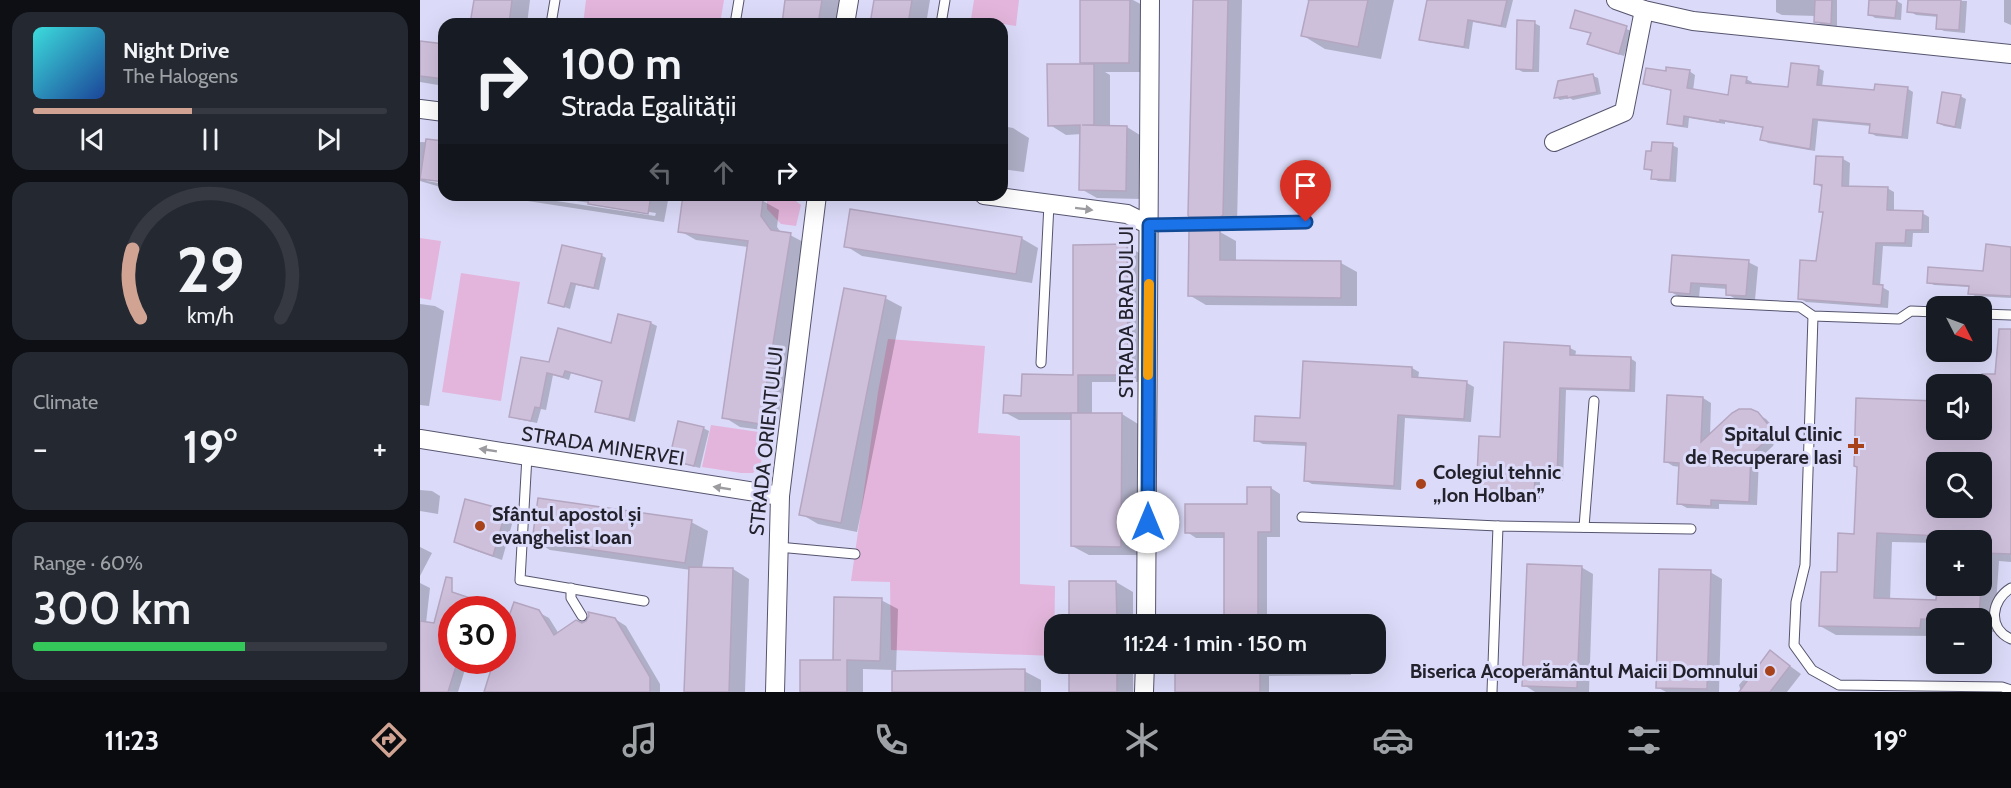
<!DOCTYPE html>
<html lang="en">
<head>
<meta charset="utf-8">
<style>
	:root { --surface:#171b24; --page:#242831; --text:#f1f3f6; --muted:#9ea1a6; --line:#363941; --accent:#d0a393 }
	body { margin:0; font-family:Cabin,sans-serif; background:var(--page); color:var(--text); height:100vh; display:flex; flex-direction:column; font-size:22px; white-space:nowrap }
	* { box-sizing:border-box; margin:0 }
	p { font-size:20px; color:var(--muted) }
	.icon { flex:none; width:33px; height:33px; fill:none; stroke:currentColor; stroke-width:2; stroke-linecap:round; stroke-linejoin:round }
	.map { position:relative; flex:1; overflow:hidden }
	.details { display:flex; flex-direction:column; gap:12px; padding:12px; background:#0d0f14; width:420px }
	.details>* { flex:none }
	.top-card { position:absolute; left:18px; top:18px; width:570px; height:183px; border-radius:18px; box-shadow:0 6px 24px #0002; background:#171b24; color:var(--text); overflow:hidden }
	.needle { width:39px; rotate:132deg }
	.tools { position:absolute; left:1506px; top:296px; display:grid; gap:12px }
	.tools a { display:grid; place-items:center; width:66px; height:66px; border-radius:12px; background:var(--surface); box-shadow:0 6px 24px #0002; font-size:30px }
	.speed { position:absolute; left:18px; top:596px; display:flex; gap:12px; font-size:30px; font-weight:700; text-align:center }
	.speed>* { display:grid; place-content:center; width:78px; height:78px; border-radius:50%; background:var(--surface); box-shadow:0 6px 24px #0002; line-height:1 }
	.speed .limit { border:9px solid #d22; background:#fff; color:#111 }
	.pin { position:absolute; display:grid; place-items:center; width:51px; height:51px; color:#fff; margin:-62px -26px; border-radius:50% 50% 50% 0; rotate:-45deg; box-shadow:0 0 6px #0007 }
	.pin .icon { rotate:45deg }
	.me { position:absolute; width:66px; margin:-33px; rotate:0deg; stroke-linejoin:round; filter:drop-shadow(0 0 4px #0008) }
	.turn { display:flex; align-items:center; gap:21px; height:126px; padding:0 24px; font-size:27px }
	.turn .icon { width:78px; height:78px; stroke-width:2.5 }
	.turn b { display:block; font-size:42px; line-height:51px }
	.lanes { display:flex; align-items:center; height:57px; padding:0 24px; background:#0003; justify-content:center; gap:30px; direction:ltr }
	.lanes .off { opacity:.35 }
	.big { font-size:45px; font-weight:600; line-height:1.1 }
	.details .card { flex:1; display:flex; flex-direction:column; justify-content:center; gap:9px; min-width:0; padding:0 21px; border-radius:18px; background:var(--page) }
	.details .dial { align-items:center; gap:0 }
	.dial svg { height:156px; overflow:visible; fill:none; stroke:var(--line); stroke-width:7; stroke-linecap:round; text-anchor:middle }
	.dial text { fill:var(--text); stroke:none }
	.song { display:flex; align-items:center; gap:18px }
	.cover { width:72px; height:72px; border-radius:9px; background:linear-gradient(135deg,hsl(180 70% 55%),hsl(220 70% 35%)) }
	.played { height:6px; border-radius:3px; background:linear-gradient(90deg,var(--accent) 45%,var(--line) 45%) }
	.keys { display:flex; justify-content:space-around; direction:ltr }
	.heat { display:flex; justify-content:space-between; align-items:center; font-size:33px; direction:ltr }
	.charge { height:9px; border-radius:4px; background:linear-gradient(90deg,#34c759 60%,var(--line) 0) }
	.trip { position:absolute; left:624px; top:614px; width:342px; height:60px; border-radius:18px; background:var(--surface); box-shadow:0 6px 24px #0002; font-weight:600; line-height:60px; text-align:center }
	.menu { display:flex; height:96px; justify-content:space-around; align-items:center; background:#090b0e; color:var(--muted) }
	.menu .icon { width:42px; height:42px }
	.menu .active { color:var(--accent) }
	.menu b { font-size:27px; color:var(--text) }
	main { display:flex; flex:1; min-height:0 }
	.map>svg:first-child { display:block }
	.green { fill:#e3b5dc }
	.shadow { fill:#0003; fill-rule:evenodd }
	.building { fill:#cebfdb; stroke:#b4a6c1; stroke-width:1.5; fill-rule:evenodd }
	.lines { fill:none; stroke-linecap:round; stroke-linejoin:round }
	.service-casing { stroke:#55546e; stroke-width:11 }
	.minor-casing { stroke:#55546e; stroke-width:20 }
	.service { stroke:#fff; stroke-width:9 }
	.minor { stroke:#fff; stroke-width:18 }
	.oneway { fill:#9c9ba0 }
	.route-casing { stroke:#114b97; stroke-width:15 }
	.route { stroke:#1a73e8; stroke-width:10 }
	.slow { stroke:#f59e0b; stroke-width:10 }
	.poi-dot { fill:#a8421b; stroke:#dbdbf9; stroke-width:2 }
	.labels { text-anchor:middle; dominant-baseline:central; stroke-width:6; stroke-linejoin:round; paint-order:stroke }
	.street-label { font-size:20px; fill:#22212c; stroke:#dbdbf9 }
	.poi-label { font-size:20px; font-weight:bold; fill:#22212c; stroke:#dbdbf9; text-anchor:end }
</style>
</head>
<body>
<main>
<section class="details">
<div class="card">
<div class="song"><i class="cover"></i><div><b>Night Drive</b><p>The Halogens</p></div></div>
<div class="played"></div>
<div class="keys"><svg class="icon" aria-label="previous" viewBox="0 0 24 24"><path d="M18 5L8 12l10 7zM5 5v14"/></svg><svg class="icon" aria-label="pause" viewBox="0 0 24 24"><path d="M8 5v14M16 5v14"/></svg><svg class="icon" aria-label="next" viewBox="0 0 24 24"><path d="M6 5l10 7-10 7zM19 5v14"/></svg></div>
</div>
<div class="card dial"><svg viewBox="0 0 100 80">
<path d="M14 69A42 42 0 1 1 86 69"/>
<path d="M14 69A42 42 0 0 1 10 34" stroke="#d0a393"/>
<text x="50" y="56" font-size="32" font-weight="700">29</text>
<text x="50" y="72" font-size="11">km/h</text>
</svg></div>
<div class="card"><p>Climate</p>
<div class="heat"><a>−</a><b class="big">19°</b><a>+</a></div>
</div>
<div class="card"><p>Range · 60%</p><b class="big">300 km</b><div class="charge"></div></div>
</section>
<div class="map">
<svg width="1591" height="692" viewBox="0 0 1591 692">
	<rect width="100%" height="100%" fill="#dbdbf9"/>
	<g class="green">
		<path d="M166,0H304L300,24H163Z"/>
		<path d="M554,0H599L596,26L551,19Z"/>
		<path d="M347,195L372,198L381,205L376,226L361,224L347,209Z"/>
		<path d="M0,238L21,241L11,300L0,298Z"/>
		<path d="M41,273L100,282L81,401L22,392Z"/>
		<path d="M468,339L565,346L558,433L600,436V584L635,586L634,656L471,650L470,582L431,581L458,392Z"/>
		<path d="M291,425L345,433L341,464L333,473H321L282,467Z"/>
	</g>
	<g class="shadow">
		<path d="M55,0H110L107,24H52Z"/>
		<path d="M367,0H419L416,24H363Z"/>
		<path d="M456,0H510L506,24H452Z"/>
		<path d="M662,0H713L726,7L725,72H685L690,75V127H707L723,137L722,199L677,198L661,189L662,134L646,135L630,125L666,65L662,62Z"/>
		<path d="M774,0H822L817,224L785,225L770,217Z"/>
		<path d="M887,0H974L961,59L905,49L882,35L890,2Z"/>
		<path d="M1022,0H1093L1086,28L1053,22L1049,49L1006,42L1001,39Z"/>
		<path d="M1356,0H1417V26L1402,25L1396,21V16L1362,15L1356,12Z"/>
		<path d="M1451,0L1477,1L1482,4L1481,20L1455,18L1450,14Z"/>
		<path d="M1491,0L1547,1L1545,33L1524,31L1518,28L1519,17L1496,15L1490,11Z"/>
		<path d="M1584,0H1591V25L1584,22Z"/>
		<path d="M1156,12L1212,31L1204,56L1173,46L1172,34L1152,28Z"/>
		<path d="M1114,23L1120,26L1119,72H1103L1097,69Z"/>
		<path d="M0,42L24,46V86L0,82Z"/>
		<path d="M1398,68L1404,71L1402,87L1456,92V85L1488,89L1493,92L1488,139L1456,136L1451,133V126L1398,121L1395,151L1348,143L1342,139L1344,128L1305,122V124L1269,118L1268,128L1254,126L1249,123L1253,91L1230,86L1225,83L1247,72L1269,71L1275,75L1273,91L1309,97L1326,79L1332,82L1331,85L1369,89Z"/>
		<path d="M1173,76L1178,78L1181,94L1153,100L1150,98L1140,100L1136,97Z"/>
		<path d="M1540,96L1546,99L1541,129L1524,126L1518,123Z"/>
		<path d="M582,126L593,128L609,138L604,172L582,169Z"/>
		<path d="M0,142L24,143V181L4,178L7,181L24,184V188L0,181Z"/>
		<path d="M1252,145L1258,148L1256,182L1238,181L1233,178V172L1226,168L1232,153Z"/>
		<path d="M1423,159L1430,163L1429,188H1467L1474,192V212L1502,213L1509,217V233H1493L1492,247L1463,246L1460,286L1469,291L1468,308L1386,302L1379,298L1398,263L1404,213L1400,211L1403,188L1395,183Z"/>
		<path d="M68,195H97L235,216L236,213L117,195H249L244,222Z"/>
		<path d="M265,195H300L343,201L359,210L357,227L362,234L370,235L387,244L356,432L320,427L304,417L328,247L276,240L260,231Z"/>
		<path d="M800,232L816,241V262L921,263L937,272V306L786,305L769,295Z"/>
		<path d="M601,238L618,248L612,283L442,256L426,246Z"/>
		<path d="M707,246L721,254L722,382H672V414H702L718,424V555H669L652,546L653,420H599L584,412L603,397L654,376Z"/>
		<path d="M1591,248V298L1555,296L1550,293V287L1514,285L1509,282L1564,273Z"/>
		<path d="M181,255L186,258L179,290L156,285L150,309L130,302Z"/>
		<path d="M1254,256L1328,262L1338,267L1335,300L1316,299L1307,294L1308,289L1280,287L1279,298L1260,297L1251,292Z"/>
		<path d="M465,298L482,307L437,532L398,524L381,514Z"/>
		<path d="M0,304L15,306L24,311L9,406L0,405Z"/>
		<path d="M199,316L231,323L237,326L215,422L183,414L177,411L184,382L151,373L149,380L133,375L126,410L121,409L117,423L97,419L91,416L130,364L192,344Z"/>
		<path d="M1150,348L1156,351L1155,357L1210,358L1216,362L1215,392L1146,390L1143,481L1120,480V499L1064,498L1058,494L1082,438Z"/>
		<path d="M1591,359V562L1579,561L1574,632L1562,631V618H1516L1515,636L1416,635L1400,626L1418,573L1435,536L1438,467V399L1516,403V429H1562V384H1557V375L1576,376ZM1516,462H1562V507H1516ZM1516,540H1562V585H1518V602L1470,600L1472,542L1516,543Z"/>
		<path d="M992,368L999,372L998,379L1047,383L1054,387L1051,422L985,418L981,490L892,484L885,480L887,446L843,444L835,440Z"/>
		<path d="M1248,397L1283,398L1291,403L1290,436L1337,414L1346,419L1358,432L1353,446L1339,459L1337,505L1299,504V509L1267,508L1258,503L1260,467L1253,466L1245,461Z"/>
		<path d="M283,428L289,431L280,468L256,462L251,459Z"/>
		<path d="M851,488L860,494V537H847V624H805L806,538H776L767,532L828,506Z"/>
		<path d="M0,490L12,491L20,496L18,514L0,511Z"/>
		<path d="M85,512L94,517L82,560L45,547L36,541Z"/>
		<path d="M271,522L288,531L282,568L313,569L329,579L325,692H266L271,570L130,550L114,540Z"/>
		<path d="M0,547L12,553L0,576Z"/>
		<path d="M1161,567L1173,574L1169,692H1115L1104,685Z"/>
		<path d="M1290,572L1302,579L1299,692H1246L1237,687Z"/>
		<path d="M650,582H696L713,592V624H651Z"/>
		<path d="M0,583L10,588L6,623L15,625L24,591L64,609H32V660H48L38,692H0Z"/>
		<path d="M461,600L478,609L476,672L604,671L621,680V692H473L474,670L443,669V692H381L382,661L419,662Z"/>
		<path d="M118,612L129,618L139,634L161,624L195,619L206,626L240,684V692H65L76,660H82Z"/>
		<path d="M1351,652L1381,674L1367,692H1321L1319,685L1324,679L1331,678Z"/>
		<rect x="651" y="663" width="62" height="29"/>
		<path d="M756,663H931V675L849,676V692H756Z"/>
	</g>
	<g class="building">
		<path d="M54,0H92L89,24H50Z"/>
		<path d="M365,0H402L398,24H362Z"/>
		<path d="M454,0H492L488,24H450Z"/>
		<path d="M660,0H710L709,63H660Z"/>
		<path d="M773,0H808L803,215L800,217H769L768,215Z"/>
		<path d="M889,0H948L938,47L881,36Z"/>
		<path d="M1007,0H1087L1081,26L1048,20L1044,47L999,40Z"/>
		<path d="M1395,0H1412L1411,24L1394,22Z"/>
		<path d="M1449,0H1477L1475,18L1448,15Z"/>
		<path d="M1488,0H1541L1539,30L1516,29L1517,15L1487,12Z"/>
		<path d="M1155,10L1207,26L1199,54L1167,44L1171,33L1150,28Z"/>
		<path d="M1097,20L1115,21L1113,70L1096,69Z"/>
		<path d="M0,41L24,44V79L0,76Z"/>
		<path d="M1371,63L1399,66L1397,85L1454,90L1455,84L1488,87L1482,137L1449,133L1450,124L1393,119L1390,149L1340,140L1343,127L1300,120V122L1264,116L1263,126L1247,124L1251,90L1223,84L1226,68L1246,71V67L1270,70L1267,88L1308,95L1311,75L1327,77L1326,83L1368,87Z"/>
		<path d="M627,64H674V125H662L707,126L706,191L659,190L660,125L628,126Z"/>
		<path d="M1173,74L1177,92L1147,98V96L1134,98L1138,81Z"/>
		<path d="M1522,92L1541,95L1535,127L1517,123Z"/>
		<path d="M6,139L24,141V182L0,179Z"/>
		<path d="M1232,142L1253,143L1250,180L1231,179L1232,170L1224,169L1226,151H1231Z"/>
		<path d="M1396,156L1423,157L1422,186L1468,187L1467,210L1503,211L1502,230H1486L1485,243H1456L1453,284L1463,285L1461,305L1378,299L1380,260L1396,261L1403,212H1399L1402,185L1394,184Z"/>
		<path d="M169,195H231L228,214L168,204Z"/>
		<path d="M263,195H311L343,199L341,216L351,230L371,233L340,424L302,418L328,241L258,232Z"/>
		<path d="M430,209L602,237L596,274L424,247Z"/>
		<path d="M800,230V260L921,261V298L768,296L769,231Z"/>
		<path d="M707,244L708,375H658V413H583L584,395L601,396L602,374L653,375V245Z"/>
		<path d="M1566,244L1591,247V296L1548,294L1549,286L1507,283L1508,267L1563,271Z"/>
		<path d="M142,245L182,254L174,288L151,283L144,307L128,303Z"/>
		<path d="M1252,255L1329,260L1326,296L1306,295V285L1271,283L1270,294L1249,292Z"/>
		<path d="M424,288L466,296L421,523L379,515Z"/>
		<path d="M198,314L231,322L209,419L175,412L182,381L145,371L143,377L127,373L120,408L115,407L111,421L89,417L101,357L129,362L138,328L191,343Z"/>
		<path d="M1579,329H1591V554L1562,553V540H1520V536L1457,533L1454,598L1516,600L1517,585H1561L1559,618H1516V620L1501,619L1500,628L1399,626L1401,572H1417L1418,533L1434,534L1437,467L1434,466L1436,398L1516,401V429H1562V374H1575ZM1516,462H1562V507H1516Z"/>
		<path d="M1084,342L1150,346V355L1211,357L1210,390L1140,388L1137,479L1115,478L1114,497L1056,495L1059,436L1080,437Z"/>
		<path d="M883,361L992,367V377L1047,381L1044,419L978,415L974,486L884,481L886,443L834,441L835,416L880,418Z"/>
		<path d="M1247,395L1283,397L1281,442L1312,413L1319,409H1331L1338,412L1350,427L1345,442L1331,454L1329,502L1291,500V506L1257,504L1259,463L1244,462Z"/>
		<path d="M651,413H702L701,547L651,546Z"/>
		<path d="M258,421L284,427L274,466L249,460Z"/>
		<path d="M827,487H851V532H838V624H804V533H765V504H827Z"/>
		<path d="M118,498L272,520L265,563L112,541Z"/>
		<path d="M45,499L86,510L73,556L34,542Z"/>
		<path d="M1107,564L1162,566L1157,688L1102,686Z"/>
		<path d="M269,567L313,568L309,692H264Z"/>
		<path d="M1239,569L1291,570L1287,689L1236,688Z"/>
		<path d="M26,577L32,578V592L74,606V609H32V660H38L28,692H0V621L14,623Z"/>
		<path d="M649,581H696L697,624H649Z"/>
		<path d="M414,597L462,598L460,661L427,660V692H380V660H421H413Z"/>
		<path d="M94,602L119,610L134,635L156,620L162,623L166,621L169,616L168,612L195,618L230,677V692H64L74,660H82V636Z"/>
		<path d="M1350,650L1370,666L1350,692H1319Z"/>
		<rect x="649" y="663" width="48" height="29"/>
		<rect x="755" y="663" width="85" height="29"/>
		<path d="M605,669V692H472V671Z"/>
	</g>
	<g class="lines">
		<defs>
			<g id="service">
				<path d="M131,24L135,0"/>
				<path d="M315,24L319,0"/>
				<path d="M521,24L525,0"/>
				<path d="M729,225L886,222"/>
				<path d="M1256,301L1380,307L1393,316L1479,319L1491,311L1516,312"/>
				<path d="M1562,314L1591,315"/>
				<path d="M1393,316L1385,565L1376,602L1374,645L1392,670L1419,685L1582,687L1591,690"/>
				<path d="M621,363L629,204"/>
				<path d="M107,456L100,580L224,601"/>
				<path d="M882,517L1078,526"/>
				<path d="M1164,527L1174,401"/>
				<path d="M358,547L435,554"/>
				<path d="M151,588V598L162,616"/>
				<path d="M1591,588C1571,600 1567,628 1591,639"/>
				<path d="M1072,692L1078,526L1271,529"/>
			</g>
			<g id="minor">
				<path d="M1196,0L1224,10L1273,21L1591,54"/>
				<path d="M425,24L429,0"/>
				<path d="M0,109L24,112"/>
				<path d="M1134,142L1204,112L1224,10"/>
				<path d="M564,195L707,214L729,225"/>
				<path d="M0,439L360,496"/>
				<path d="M726,624L730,0"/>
				<path d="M355,692L360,496L397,195"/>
				<path d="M724,692L725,663"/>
			</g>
		</defs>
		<use href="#service" class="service-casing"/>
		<use href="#minor" class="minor-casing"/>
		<use href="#service" class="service"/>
		<use href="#minor" class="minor"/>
	</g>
	<defs><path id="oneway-solid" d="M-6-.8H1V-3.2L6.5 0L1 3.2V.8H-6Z" transform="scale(1.5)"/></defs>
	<g class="oneway">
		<use href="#oneway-solid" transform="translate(664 209) rotate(7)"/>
		<use href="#oneway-solid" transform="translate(68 450) rotate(-171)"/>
		<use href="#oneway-solid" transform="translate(302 488) rotate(-171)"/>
	</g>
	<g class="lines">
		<defs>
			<path id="route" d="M728,522L729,225L886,222"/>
		</defs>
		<use href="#route" class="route-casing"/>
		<use href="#route" class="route"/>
		<path class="slow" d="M728,375L729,284"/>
	</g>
	<g class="poi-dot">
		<path d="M1433 437h6v6h6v6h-6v6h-6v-6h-6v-6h6z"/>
		<circle cx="1001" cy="484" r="6"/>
		<circle cx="60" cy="526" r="6"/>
		<circle cx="1350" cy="671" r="6"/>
	</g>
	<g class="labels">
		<g class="street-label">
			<text transform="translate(706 312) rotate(-90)">STRADA BRADULUI</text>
			<text transform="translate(346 441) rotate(-84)">STRADA ORIENTULUI</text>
			<text transform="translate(183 446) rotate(9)">STRADA MINERVEI</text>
		</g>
		<g class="poi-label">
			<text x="1422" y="434">Spitalul Clinic<tspan x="1422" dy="23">de Recuperare Iasi</tspan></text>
			<text x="1013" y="472" text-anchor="start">Colegiul tehnic<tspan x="1013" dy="23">„Ion Holban”</tspan></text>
			<text x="72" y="514" text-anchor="start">Sfântul apostol și<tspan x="72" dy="23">evanghelist Ioan</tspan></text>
			<text x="1338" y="671">Biserica Acoperământul Maicii Domnului</text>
		</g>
	</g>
</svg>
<div class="tools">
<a><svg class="needle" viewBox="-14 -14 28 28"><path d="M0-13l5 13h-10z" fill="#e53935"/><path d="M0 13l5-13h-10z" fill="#9ea1a6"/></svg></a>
<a><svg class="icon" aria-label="sound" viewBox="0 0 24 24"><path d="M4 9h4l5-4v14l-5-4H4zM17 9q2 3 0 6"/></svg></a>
<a><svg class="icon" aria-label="search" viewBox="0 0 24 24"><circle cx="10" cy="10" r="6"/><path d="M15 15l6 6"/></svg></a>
<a>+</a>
<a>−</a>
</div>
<div class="speed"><div class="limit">30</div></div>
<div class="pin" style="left:886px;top:222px;background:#d93025"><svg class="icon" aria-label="arrive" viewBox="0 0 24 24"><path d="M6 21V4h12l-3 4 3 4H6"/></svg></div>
<svg class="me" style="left:728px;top:522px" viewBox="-20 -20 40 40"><circle r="19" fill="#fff"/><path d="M0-13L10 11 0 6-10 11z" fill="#1a73e8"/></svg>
<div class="trip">11:24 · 1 min · 150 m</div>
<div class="top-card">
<div class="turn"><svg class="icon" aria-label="right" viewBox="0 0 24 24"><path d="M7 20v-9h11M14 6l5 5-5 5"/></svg><div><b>100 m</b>Strada Egalității</div></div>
<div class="lanes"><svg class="icon off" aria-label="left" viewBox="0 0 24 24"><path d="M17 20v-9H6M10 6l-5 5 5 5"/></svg><svg class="icon off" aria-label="ahead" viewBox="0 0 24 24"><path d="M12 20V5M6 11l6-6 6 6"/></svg><svg class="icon" aria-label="right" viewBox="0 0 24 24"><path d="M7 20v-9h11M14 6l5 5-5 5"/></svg></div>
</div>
</div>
</main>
<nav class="menu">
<b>11:23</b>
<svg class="icon active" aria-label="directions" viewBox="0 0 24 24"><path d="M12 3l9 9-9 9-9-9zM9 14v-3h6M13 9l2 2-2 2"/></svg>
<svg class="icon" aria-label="music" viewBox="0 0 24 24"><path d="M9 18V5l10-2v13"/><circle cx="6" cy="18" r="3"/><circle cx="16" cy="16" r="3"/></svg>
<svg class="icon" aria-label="phone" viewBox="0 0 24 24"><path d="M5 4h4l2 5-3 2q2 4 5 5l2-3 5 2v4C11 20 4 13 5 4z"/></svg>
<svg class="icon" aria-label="climate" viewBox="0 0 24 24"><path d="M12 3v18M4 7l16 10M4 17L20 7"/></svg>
<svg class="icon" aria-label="car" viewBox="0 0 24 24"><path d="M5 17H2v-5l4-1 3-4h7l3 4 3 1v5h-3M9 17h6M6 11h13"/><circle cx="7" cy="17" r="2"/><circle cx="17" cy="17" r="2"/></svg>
<svg class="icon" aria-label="filters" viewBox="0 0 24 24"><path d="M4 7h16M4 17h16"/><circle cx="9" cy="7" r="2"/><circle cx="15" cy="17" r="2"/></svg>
<b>19°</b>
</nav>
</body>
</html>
